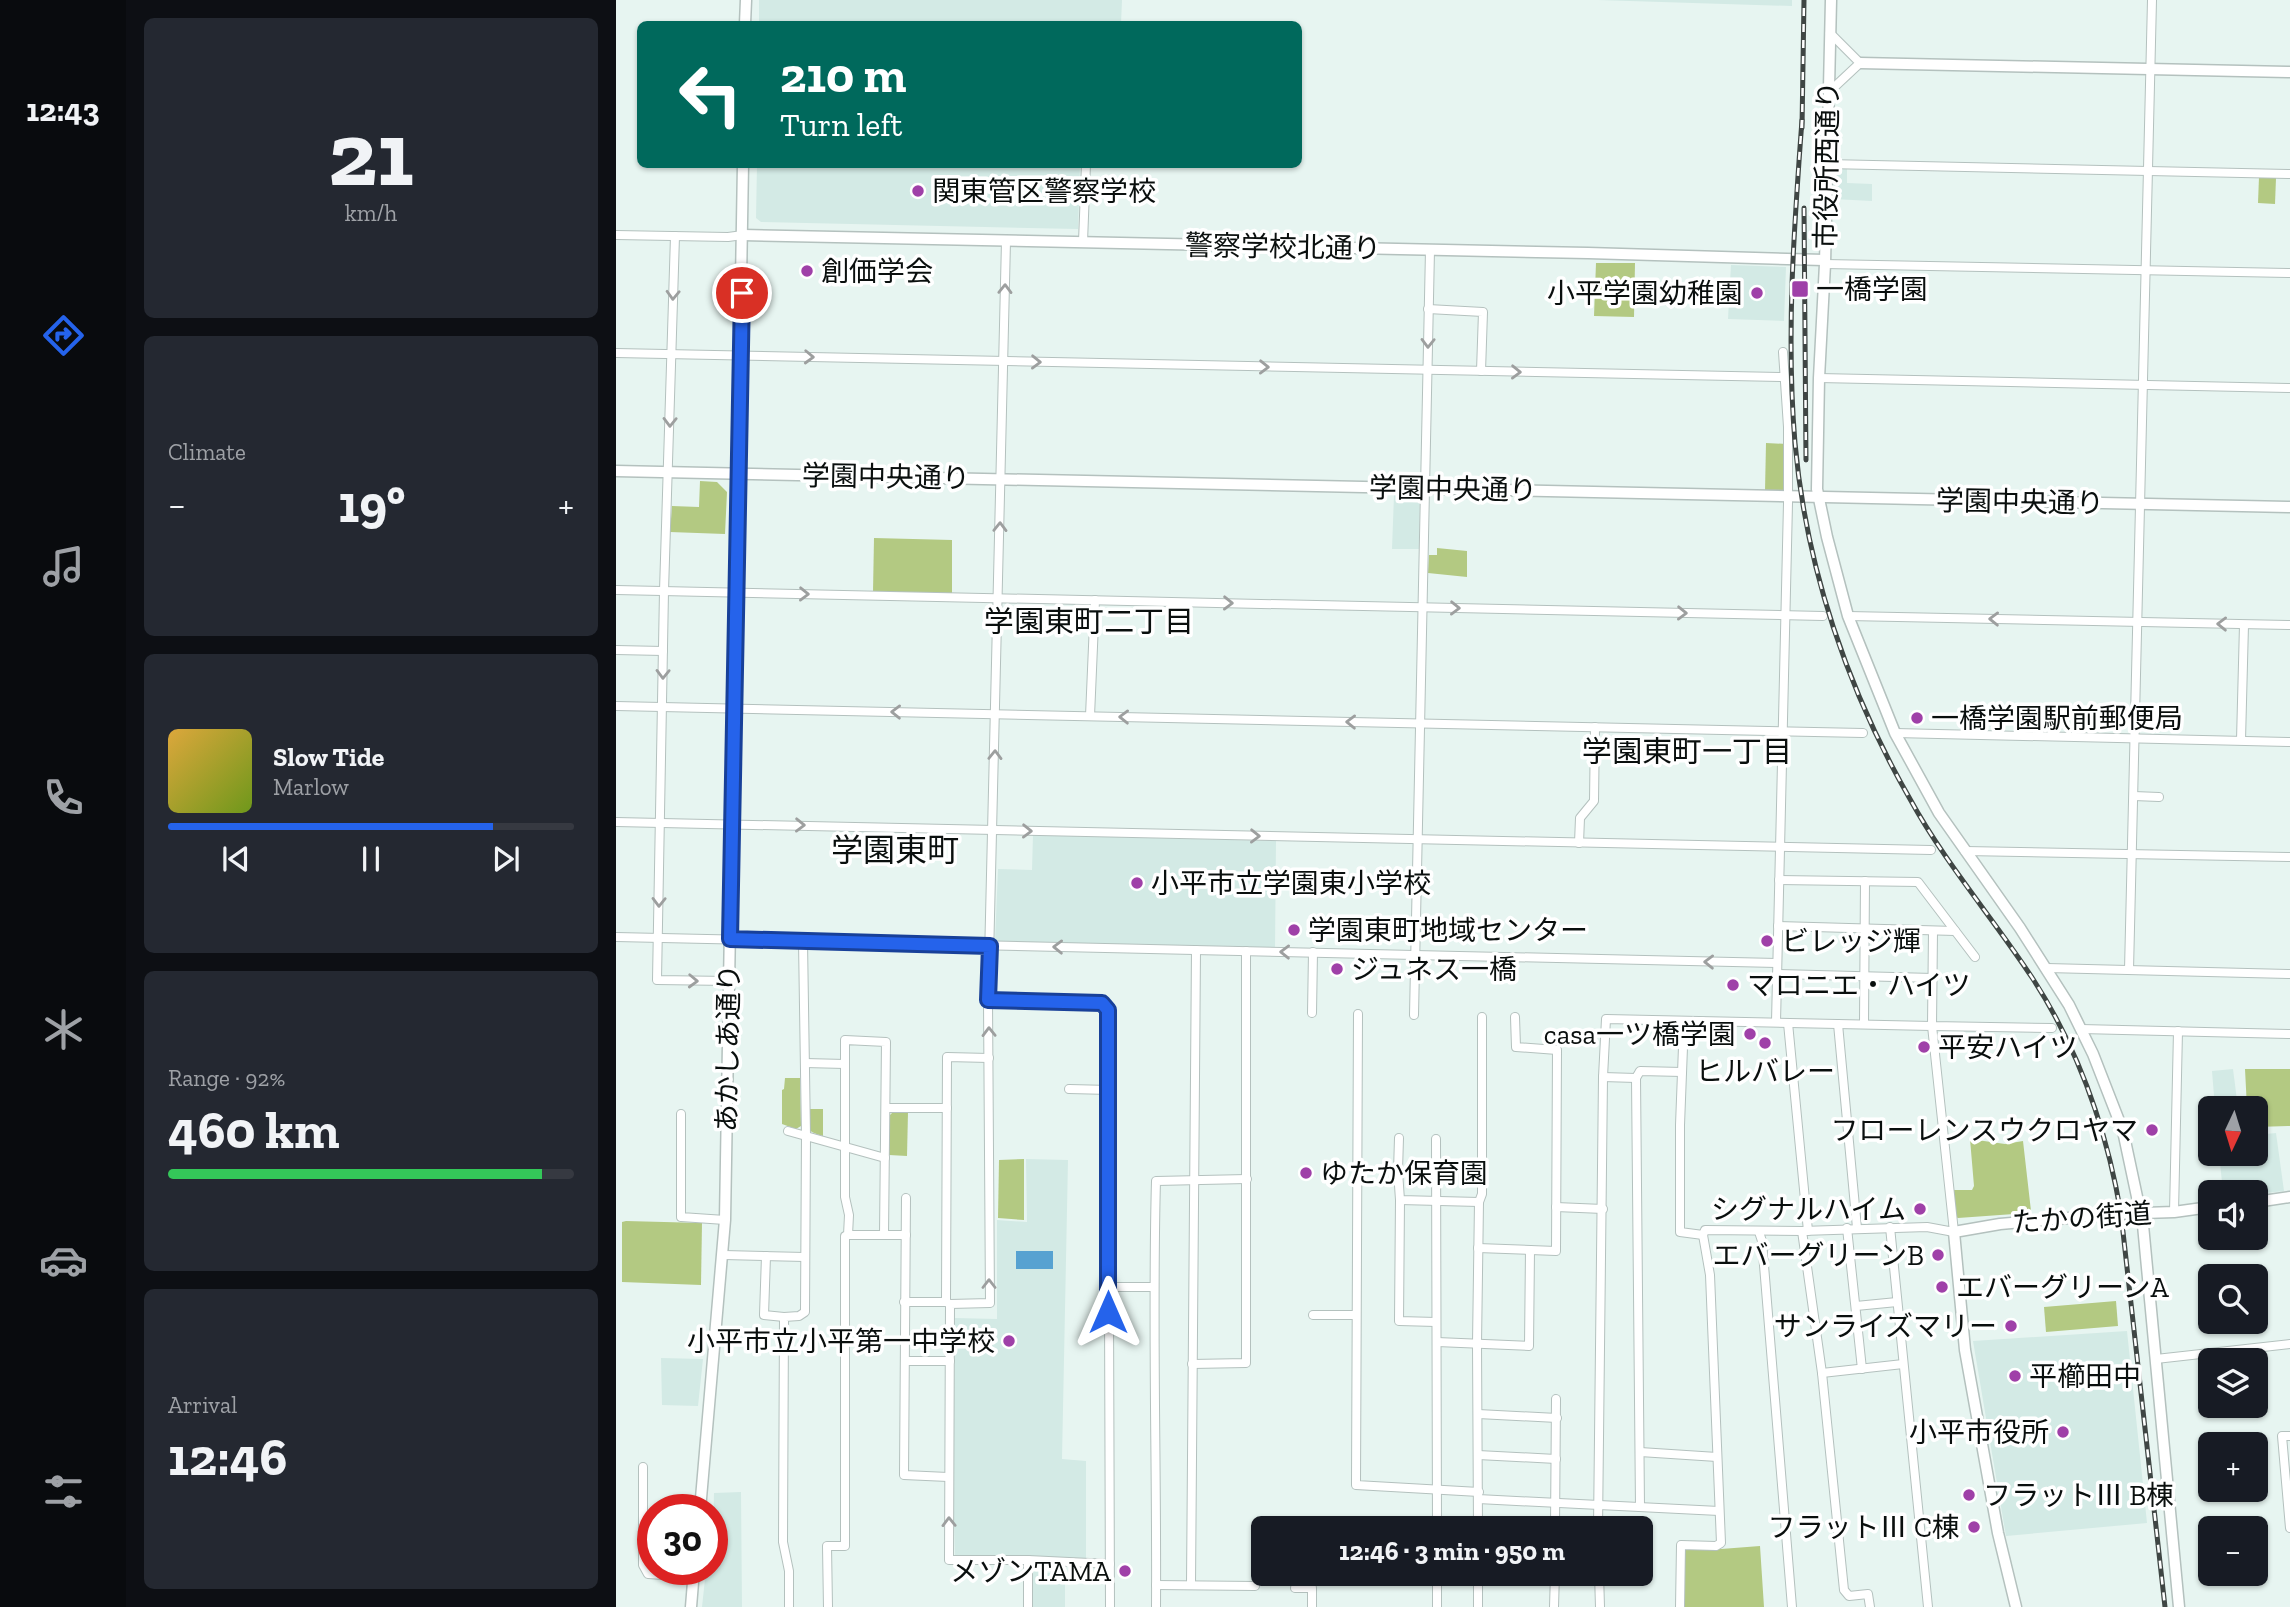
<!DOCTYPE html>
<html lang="en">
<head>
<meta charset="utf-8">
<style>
	:root { --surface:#171b24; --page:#242831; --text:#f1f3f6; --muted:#9ea1a6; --line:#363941; --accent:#2563eb }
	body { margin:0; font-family:"Zilla Slab","Noto Sans JP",serif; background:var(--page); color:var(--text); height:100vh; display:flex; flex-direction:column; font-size:26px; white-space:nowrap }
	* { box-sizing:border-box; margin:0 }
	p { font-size:23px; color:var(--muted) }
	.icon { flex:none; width:38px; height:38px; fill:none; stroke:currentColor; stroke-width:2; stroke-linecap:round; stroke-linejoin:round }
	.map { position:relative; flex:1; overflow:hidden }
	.details { display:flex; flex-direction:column; gap:18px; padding:18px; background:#0d0f14; width:490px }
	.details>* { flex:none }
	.top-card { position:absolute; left:21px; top:21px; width:665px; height:147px; border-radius:10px; box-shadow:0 2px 5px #0004; background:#00695c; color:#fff; overflow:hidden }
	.needle { width:46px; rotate:184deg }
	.tools { position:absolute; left:1582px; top:1096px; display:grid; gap:14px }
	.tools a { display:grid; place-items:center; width:70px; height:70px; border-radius:10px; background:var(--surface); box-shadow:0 2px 5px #0004; font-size:35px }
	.speed { position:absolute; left:21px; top:1494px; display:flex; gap:14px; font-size:35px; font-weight:700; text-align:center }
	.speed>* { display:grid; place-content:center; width:91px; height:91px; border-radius:50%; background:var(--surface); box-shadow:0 2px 5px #0004; line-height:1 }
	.speed .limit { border:10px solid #d22; background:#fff; color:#111 }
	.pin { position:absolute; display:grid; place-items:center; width:60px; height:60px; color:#fff; margin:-30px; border:4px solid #fff; border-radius:50%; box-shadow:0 2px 7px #0007 }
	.me { position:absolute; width:77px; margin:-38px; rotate:0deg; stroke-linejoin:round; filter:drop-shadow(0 0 5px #0008) }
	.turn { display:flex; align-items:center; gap:24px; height:147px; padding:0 28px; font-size:32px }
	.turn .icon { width:91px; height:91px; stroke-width:2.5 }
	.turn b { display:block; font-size:49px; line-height:60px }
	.big { font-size:52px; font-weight:700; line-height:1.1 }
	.details .tile { flex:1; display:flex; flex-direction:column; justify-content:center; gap:10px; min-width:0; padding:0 24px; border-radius:10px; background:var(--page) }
	.details .dial { align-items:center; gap:0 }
	.dial b { font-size:91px; line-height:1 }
	.song { display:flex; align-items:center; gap:21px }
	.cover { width:84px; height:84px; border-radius:10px; background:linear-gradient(135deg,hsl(40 70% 55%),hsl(80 70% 35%)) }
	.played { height:7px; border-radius:4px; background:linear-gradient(90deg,var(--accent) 80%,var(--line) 80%) }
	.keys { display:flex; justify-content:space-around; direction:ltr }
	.heat { display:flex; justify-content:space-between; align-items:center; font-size:38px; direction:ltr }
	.charge { height:10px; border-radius:5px; background:linear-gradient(90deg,#34c759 92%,var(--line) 0) }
	.trip { position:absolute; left:635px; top:1516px; width:402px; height:70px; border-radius:10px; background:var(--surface); box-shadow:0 2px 5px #0004; font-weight:700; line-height:70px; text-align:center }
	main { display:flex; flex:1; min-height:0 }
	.tab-bar { display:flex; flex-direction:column; width:126px; justify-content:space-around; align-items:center; background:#090b0e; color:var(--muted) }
	.tab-bar .icon { width:49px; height:49px }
	.tab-bar .on { color:var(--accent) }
	.tab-bar b { font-size:32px; color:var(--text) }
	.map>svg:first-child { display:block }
	.built { fill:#d3eae5 }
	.green { fill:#b3c982 }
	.water { fill:#57a2d1 }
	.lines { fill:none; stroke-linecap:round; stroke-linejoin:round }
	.street-casing { stroke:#b4c1be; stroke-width:10 }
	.secondary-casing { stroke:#b4c1be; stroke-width:13 }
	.street { stroke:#fff; stroke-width:8 }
	.secondary { stroke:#fff; stroke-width:10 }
	.rail-casing { stroke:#3f4644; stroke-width:5 }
	.rail { stroke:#fff; stroke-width:2.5; stroke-dasharray:8; stroke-linecap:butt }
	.oneway { stroke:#9d9f9f }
	.route-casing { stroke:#184099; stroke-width:18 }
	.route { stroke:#2563eb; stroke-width:12 }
	.poi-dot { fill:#9f40a8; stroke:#fff; stroke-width:2.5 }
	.labels { text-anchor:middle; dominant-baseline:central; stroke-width:7; stroke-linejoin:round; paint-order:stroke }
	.street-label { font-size:28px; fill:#0a0f0e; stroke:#fff }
	.poi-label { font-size:28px; fill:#0a0f0e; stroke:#fff; text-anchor:start }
	.neighbourhood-label { font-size:30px; fill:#0a0f0e; stroke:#fff }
	.quarter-label { font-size:32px; fill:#0a0f0e; stroke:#fff }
</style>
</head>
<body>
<main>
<nav class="tab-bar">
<b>12:43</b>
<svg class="icon on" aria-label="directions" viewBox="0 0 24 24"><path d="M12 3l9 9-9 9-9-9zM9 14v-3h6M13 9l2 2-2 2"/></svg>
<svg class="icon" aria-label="music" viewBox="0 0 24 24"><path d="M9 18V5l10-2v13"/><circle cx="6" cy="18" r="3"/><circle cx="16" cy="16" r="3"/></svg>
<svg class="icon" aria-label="phone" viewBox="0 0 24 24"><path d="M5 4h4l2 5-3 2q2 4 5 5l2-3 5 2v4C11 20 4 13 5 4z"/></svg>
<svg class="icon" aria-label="climate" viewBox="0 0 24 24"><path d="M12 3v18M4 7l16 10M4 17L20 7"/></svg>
<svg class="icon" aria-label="car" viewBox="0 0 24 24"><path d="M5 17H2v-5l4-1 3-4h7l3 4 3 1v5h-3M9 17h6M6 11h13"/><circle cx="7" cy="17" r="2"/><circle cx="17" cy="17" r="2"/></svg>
<svg class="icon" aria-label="filters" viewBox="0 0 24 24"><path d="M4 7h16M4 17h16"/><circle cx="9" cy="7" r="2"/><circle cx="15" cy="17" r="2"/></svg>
</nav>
<section class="details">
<div class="tile dial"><b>21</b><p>km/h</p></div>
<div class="tile"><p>Climate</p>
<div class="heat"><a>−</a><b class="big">19°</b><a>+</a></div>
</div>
<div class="tile">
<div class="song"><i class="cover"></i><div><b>Slow Tide</b><p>Marlow</p></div></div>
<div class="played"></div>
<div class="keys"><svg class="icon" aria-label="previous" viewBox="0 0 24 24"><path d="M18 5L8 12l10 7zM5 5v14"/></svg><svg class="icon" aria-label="pause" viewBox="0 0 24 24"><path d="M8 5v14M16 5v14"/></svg><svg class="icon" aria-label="next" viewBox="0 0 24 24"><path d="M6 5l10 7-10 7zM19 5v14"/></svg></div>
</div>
<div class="tile"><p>Range · 92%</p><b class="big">460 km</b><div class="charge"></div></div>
<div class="tile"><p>Arrival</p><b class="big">12:46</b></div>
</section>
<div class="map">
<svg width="1674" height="1607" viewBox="0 0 1674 1607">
	<rect width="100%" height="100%" fill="#e7f5f1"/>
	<g class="built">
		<path d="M143,0H506L505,24H143Z"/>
		<path d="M982,0H1176V6Z"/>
		<path d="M141,165H464L462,229L145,222L140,218Z"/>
		<path d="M1219,167H1231V183L1256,184V201L1217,199Z"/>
		<path d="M1115,265L1170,267L1168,321L1112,319Z"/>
		<path d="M778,495L804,496L803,549H776Z"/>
		<path d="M417,835L660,841L659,949L379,941L382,869L416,870Z"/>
		<path d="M1617,1069L1622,1108H1599L1596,1071Z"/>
		<path d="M1660,1133L1668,1191L1640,1194V1192H1607L1603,1153H1640V1135Z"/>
		<path d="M410,1159L452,1160L446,1459L470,1461V1559L339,1556L337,1477L339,1318L381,1319V1220L411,1222Z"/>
		<path d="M1511,1331L1531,1523L1390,1536L1357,1341Z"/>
		<path d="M45,1358L87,1359L82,1406L46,1405Z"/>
		<path d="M125,1492L126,1607H86L90,1570H96L98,1493Z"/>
		<path d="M415,1571L449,1575V1607H415Z"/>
	</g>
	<g class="green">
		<path d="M1643,177L1660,178L1659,204L1642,203Z"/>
		<path d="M980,263H1019L1018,317L978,316Z"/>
		<path d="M1150,443L1171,444V492L1149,491Z"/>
		<path d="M84,481L101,482L111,492L109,534L54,532L56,506L83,507Z"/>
		<path d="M258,538L336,540V593L257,592Z"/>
		<path d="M821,548L851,551V577L812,573L813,555H821Z"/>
		<path d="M1629,1069H1674V1126L1640,1127V1108H1631Z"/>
		<path d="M169,1078H184L185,1126L180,1129L166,1124V1090L168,1089Z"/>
		<path d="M192,1109H207V1136C187,1131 192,1126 192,1109Z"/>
		<path d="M277,1112H292L291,1156L273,1155V1116Z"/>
		<path d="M1354,1139L1389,1144L1407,1141L1415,1211L1412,1213L1342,1218L1338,1216L1336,1190H1356L1358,1186Z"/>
		<path d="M408,1159V1220L382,1218L383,1160Z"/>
		<path d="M10,1221L86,1223L85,1285L6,1282V1222Z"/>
		<path d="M1500,1301L1502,1326L1430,1332L1428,1307Z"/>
		<path d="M1144,1546L1148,1607H1068L1066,1548L1105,1549Z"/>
	</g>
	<rect class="water" x="400" y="1251" width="37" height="18"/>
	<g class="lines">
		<defs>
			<g id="street">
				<path d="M1213,92L1244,63L1214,33"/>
				<path d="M1211,164L1674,174"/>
				<path d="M0,235L112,237L127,235"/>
				<path d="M59,236L48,591L41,980L113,981"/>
				<path d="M390,241L372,1001L374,1303L334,1304L333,1560H412L494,1564"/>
				<path d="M467,242L470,164"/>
				<path d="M1209,264L1674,273"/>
				<path d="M812,309L867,312L865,371"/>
				<path d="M0,353L1168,377"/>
				<path d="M1203,378L1674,388"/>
				<path d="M0,590L1207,616"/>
				<path d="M1232,616L1674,625"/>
				<path d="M0,650L47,651"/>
				<path d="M0,706L1247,733"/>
				<path d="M474,716L479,600"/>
				<path d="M1279,733L1674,742"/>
				<path d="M1625,740L1628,625"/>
				<path d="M1518,796L1543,797"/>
				<path d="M0,822L1315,850"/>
				<path d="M963,843L964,818L978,801L979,727"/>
				<path d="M1349,851L1674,857"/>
				<path d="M1163,880L1302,882L1359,957"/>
				<path d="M1162,926L1339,931"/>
				<path d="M1317,931L1316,1026L1436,1028"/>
				<path d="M0,937L1161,963"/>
				<path d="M1431,968L1674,974"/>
				<path d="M1513,970L1536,0"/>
				<path d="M1161,974L1317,978"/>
				<path d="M372,1001L487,1003L492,1010L494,1607"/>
				<path d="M696,1013L697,952"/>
				<path d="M742,1014L740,1485L863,1492"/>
				<path d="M798,1015L814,250"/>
				<path d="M1160,1022L1172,503V427L1167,352"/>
				<path d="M1172,1023L1192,1231"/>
				<path d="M1222,1024L1241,1228"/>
				<path d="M1248,1024L1249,881"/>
				<path d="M1465,1029L1674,1034"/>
				<path d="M189,1063L229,1064"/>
				<path d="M987,1077L1020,1078L1024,1071L1066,1072"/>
				<path d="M1020,1078L1024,1507"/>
				<path d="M453,1089L494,1090"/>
				<path d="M270,1108H331"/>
				<path d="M65,1114V1217L109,1220"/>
				<path d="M172,1131L269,1158"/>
				<path d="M783,1138L782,1171L784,1200L863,1202"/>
				<path d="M820,1139L821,1528"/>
				<path d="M290,1198L288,1475L332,1477"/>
				<path d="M784,1200L783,1321L820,1322"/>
				<path d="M940,1207L987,1209"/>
				<path d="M1558,1212L1562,1031"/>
				<path d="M1274,1227L1312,1607"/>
				<path d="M1231,1228L1246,1369"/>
				<path d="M1186,1231L1206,1373L1228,1590L1233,1596L1252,1594L1254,1607"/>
				<path d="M1143,1232L1146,1241L1176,1607"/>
				<path d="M268,1235H290"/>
				<path d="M862,1248L940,1251L941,1050L900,1047L899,1017"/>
				<path d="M108,1255L189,1257"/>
				<path d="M150,1256L148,1315L168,1317"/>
				<path d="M492,1287H537"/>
				<path d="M288,1302H330"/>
				<path d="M334,1304L330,1302L331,1057L373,1058"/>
				<path d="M1240,1306L1281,1302"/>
				<path d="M697,1315H740"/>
				<path d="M821,1342L913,1346L914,1250"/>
				<path d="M1540,1359L1674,1344"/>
				<path d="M289,1361H334"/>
				<path d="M576,1364L630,1363V951"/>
				<path d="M1206,1373L1287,1364"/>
				<path d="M862,1414L941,1418"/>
				<path d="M1674,1436H1666L1674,1528"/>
				<path d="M1024,1452L1101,1457"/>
				<path d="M862,1455L940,1459"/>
				<path d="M27,1467V1565L32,1574L78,1577"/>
				<path d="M862,1499L1103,1511"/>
				<path d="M862,1528L861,1344L863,1202L866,1194V1017"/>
				<path d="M939,1528L940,1399"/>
				<path d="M982,1528L987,1077L990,1019L1316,1026L1338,1232L1311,1227L1186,1231L1089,1230L1087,1235L1064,1232V1125L1068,1021"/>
				<path d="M983,1573L984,1607"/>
				<path d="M540,1585L639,1586"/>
				<path d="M575,1585L580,950"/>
				<path d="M679,1588H696V1607"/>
				<path d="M173,1607V1571L167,1542L168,1317L183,1316L189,1312L190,1136L187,941"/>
				<path d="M212,1607L211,1546H229V1236L232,1235L233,1215L229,1197V1040L270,1042L268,1235H232"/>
				<path d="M412,1607V1560"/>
				<path d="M540,1607C541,1465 536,1323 540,1181L631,1179"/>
				<path d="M821,1607V1573"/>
				<path d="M862,1607V1573"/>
				<path d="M938,1607L939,1573"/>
				<path d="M1064,1607L1065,1545L1100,1546L1105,1543L1094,1275L1087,1235"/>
			</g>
			<g id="secondary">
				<path d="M1215,0L1209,264L1203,378L1201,489L1211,537L1232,616L1279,733L1323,813L1404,928L1453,1005L1477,1054L1507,1131L1527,1225L1563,1607"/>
				<path d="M129,24L130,0"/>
				<path d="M1244,63L1674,72"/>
				<path d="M127,235L972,253L1208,260"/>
				<path d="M0,471L1674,507"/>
				<path d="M1640,1202L1674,1197"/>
				<path d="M84,1510L109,1220L127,164"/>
				<path d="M75,1607L78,1570"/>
				<path d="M1400,1607L1382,1533L1349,1350L1338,1232L1384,1224L1498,1214L1558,1212L1594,1207"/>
			</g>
		</defs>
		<use href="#street" class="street-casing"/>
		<use href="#secondary" class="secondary-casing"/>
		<use href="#street" class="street"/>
		<use href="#secondary" class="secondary"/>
		<defs>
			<g id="rail">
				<path d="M1186,120C1178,228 1170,335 1179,443C1190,568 1232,691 1294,799C1329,863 1377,918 1417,979C1463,1050 1491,1131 1505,1214L1549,1607"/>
				<path d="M1186,128L1188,0"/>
				<path d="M1188,208L1190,460"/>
			</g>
		</defs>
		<use href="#rail" class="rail-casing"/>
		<use href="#rail" class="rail"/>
	</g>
	<defs><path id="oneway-chevron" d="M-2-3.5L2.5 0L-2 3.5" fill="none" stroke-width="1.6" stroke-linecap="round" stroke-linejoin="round" transform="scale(1.75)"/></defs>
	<g class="oneway">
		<use href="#oneway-chevron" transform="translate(389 289) rotate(-89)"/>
		<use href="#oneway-chevron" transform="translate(57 295) rotate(92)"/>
		<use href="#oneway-chevron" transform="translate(812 343) rotate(91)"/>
		<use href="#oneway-chevron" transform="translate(193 357) rotate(2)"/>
		<use href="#oneway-chevron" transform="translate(420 362) rotate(1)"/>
		<use href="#oneway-chevron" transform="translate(648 367) rotate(1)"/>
		<use href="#oneway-chevron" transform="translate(900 372) rotate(1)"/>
		<use href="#oneway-chevron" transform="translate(54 422) rotate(91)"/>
		<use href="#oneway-chevron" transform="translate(384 527) rotate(-89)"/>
		<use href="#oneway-chevron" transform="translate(188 594) rotate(1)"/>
		<use href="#oneway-chevron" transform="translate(612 603) rotate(1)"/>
		<use href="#oneway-chevron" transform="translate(839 608) rotate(1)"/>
		<use href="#oneway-chevron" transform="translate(1066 613) rotate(1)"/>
		<use href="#oneway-chevron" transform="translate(1378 619) rotate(-179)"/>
		<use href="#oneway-chevron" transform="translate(1606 624) rotate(-179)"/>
		<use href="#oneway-chevron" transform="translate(47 674) rotate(91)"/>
		<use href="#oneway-chevron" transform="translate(280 712) rotate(-179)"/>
		<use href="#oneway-chevron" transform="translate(508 717) rotate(-179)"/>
		<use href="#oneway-chevron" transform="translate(735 722) rotate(-179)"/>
		<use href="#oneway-chevron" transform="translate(379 755) rotate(-89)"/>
		<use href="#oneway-chevron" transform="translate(184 825) rotate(1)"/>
		<use href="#oneway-chevron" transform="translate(411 831) rotate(1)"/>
		<use href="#oneway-chevron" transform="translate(639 836) rotate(1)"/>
		<use href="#oneway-chevron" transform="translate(43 902) rotate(91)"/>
		<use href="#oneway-chevron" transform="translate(442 947) rotate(-179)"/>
		<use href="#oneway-chevron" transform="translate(669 952) rotate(-179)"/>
		<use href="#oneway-chevron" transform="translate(1093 962) rotate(-179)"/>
		<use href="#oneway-chevron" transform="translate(77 981) rotate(2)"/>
		<use href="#oneway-chevron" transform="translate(373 1032) rotate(-91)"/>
		<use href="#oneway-chevron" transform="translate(373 1284) rotate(-90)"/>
		<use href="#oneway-chevron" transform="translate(333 1522) rotate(-91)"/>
	</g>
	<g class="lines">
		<defs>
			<path id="route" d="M126,293L114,939L374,946L372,1000L486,1003L492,1010V1312"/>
		</defs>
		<use href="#route" class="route-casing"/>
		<use href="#route" class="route"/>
	</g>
	<g class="poi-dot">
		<circle cx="302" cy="191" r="7"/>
		<circle cx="191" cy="271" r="7"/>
		<rect x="1175" y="280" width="18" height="18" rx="3.5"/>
		<circle cx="1141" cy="293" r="7"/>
		<circle cx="1301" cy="718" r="7"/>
		<circle cx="521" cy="883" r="7"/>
		<circle cx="678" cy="930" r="7"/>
		<circle cx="1151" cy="941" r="7"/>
		<circle cx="721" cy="969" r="7"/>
		<circle cx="1117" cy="985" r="7"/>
		<circle cx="1134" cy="1034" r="7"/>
		<circle cx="1149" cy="1043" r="7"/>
		<circle cx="1308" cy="1047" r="7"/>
		<circle cx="1536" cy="1130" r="7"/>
		<circle cx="690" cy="1173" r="7"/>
		<circle cx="1304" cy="1209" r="7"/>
		<circle cx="1322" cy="1255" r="7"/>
		<circle cx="1326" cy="1287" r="7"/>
		<circle cx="1395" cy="1326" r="7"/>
		<circle cx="393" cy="1341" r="7"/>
		<circle cx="1399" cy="1376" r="7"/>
		<circle cx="1447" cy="1432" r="7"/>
		<circle cx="1353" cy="1495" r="7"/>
		<circle cx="1358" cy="1527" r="7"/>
		<circle cx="509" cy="1571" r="7"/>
	</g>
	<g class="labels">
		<g class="street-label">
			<text transform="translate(1211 165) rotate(-89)">市役所西通り</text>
			<text transform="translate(667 247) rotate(1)">警察学校北通り</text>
			<text transform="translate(270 477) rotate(1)">学園中央通り</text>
			<text transform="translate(837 489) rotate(1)">学園中央通り</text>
			<text transform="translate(1404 502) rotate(1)">学園中央通り</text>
			<text transform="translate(112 1048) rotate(-89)">あかしあ通り</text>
			<text transform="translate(1466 1218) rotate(-4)">たかの街道</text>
		</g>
		<g class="poi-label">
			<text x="316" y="191">関東管区警察学校</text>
			<text x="205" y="271">創価学会</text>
			<text x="1200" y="289">一橋学園</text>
			<text x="1127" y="293" text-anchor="end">小平学園幼稚園</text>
			<text x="1315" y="718">一橋学園駅前郵便局</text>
			<text x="535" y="883">小平市立学園東小学校</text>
			<text x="692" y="930">学園東町地域センター</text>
			<text x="1165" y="941">ビレッジ輝</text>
			<text x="735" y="969">ジュネス一橋</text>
			<text x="1131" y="985">マロニエ・ハイツ</text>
			<text x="1120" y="1034" text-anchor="end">casa一ツ橋学園</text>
			<text x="1322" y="1047">平安ハイツ</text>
			<text x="1149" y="1071" text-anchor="middle">ヒルバレー</text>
			<text x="1522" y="1130" text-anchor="end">フローレンスウクロヤマ</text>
			<text x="704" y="1173">ゆたか保育園</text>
			<text x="1290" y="1209" text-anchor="end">シグナルハイム</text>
			<text x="1308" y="1255" text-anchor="end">エバーグリーンB</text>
			<text x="1340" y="1287">エバーグリーンA</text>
			<text x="1381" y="1326" text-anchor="end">サンライズマリー</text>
			<text x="379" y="1341" text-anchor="end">小平市立小平第一中学校</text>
			<text x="1413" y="1376">平櫛田中</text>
			<text x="1433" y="1432" text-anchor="end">小平市役所</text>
			<text x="1367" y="1495">フラットⅢ B棟</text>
			<text x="1344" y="1527" text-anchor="end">フラットⅢ C棟</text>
			<text x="495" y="1571" text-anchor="end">メゾンTAMA</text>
		</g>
		<g class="neighbourhood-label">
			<text x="473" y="622">学園東町二丁目</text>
			<text x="1071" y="752">学園東町一丁目</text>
		</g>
		<g class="quarter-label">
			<text x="279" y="850">学園東町</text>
		</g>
	</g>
</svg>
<div class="tools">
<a><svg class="needle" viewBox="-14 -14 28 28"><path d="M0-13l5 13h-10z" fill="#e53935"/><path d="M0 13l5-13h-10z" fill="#9ea1a6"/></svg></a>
<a><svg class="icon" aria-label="sound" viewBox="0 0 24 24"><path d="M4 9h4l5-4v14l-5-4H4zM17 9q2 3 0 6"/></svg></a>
<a><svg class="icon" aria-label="search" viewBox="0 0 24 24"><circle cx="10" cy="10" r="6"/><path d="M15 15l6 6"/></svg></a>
<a><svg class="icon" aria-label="layers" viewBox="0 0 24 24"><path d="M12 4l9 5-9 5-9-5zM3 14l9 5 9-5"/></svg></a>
<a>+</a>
<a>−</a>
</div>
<div class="speed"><div class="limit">30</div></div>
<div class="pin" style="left:126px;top:293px;background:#d93025"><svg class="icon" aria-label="arrive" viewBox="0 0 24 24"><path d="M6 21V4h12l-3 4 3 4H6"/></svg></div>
<svg class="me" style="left:492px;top:1312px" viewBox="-20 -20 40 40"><path d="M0-17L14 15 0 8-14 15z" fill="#2563eb" stroke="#fff" stroke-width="4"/></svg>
<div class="trip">12:46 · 3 min · 950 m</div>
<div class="top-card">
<div class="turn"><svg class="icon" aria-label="left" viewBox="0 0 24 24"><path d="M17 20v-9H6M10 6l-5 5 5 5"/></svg><div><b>210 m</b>Turn left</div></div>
</div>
</div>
</main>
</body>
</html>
